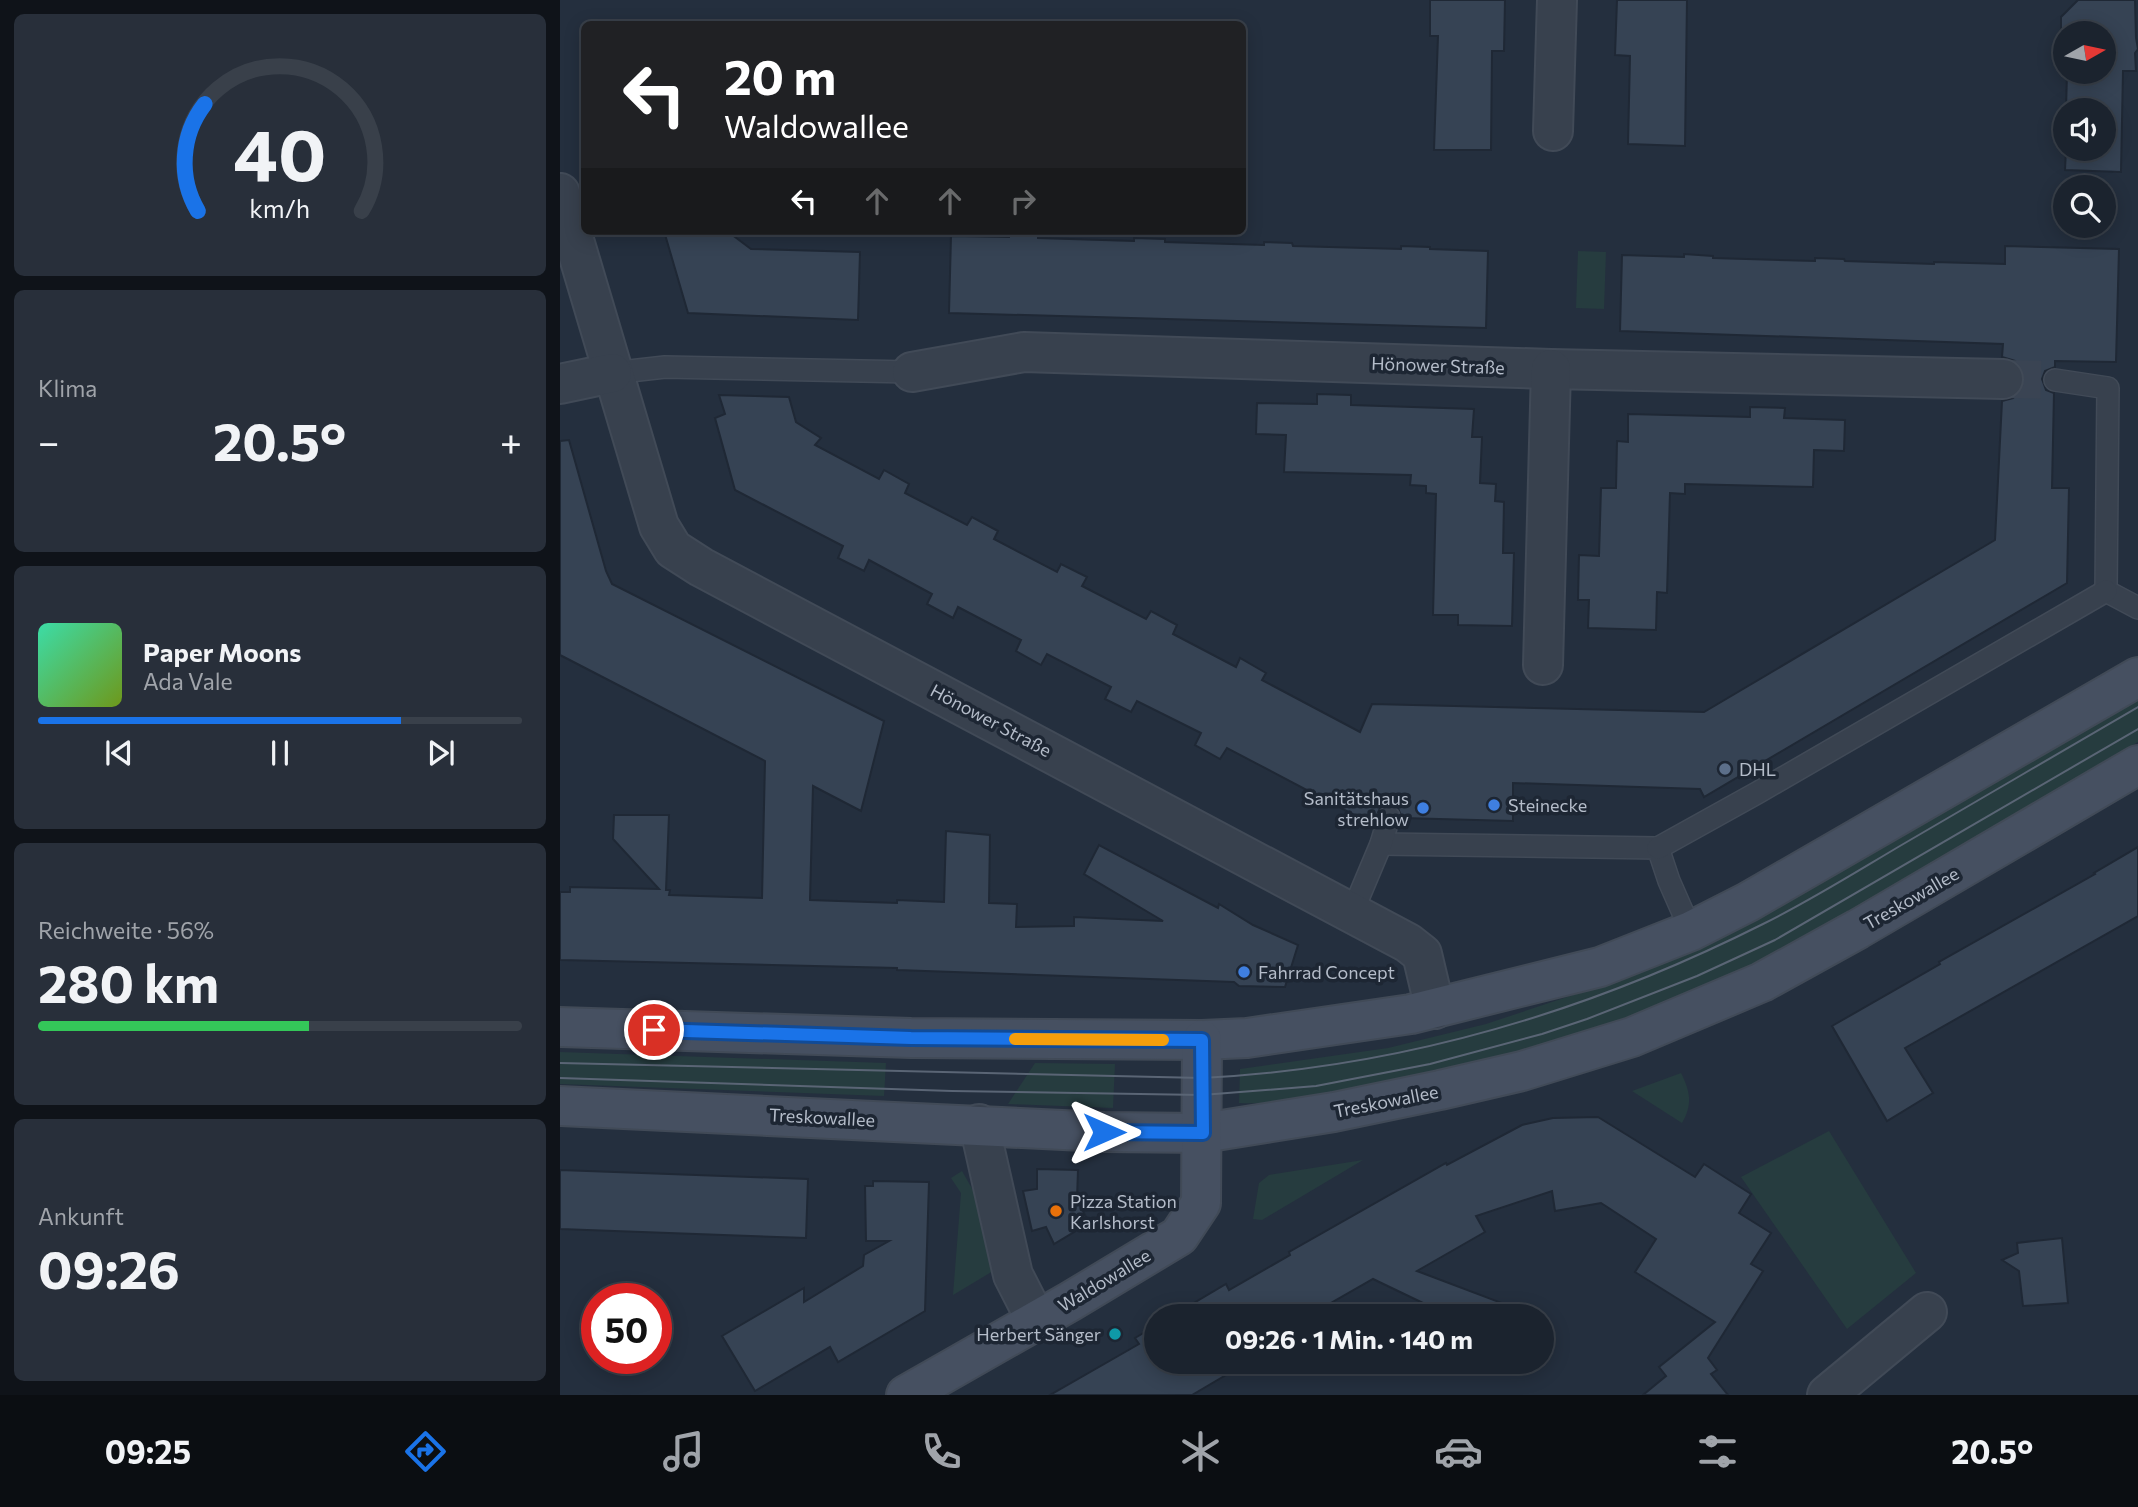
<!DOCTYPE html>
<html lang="de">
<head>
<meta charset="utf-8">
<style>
	:root { --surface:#1b232e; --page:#282f3a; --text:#f1f3f6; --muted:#a0a4aa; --line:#39404a; --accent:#1a73e8 }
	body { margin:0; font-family:Commissioner,sans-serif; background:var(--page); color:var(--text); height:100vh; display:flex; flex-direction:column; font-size:26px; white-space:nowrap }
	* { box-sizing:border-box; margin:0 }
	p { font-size:23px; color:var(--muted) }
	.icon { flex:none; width:38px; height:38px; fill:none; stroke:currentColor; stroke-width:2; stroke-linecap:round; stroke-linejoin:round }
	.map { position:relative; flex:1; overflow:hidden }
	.details { display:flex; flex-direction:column; gap:14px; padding:14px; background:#0f1319; width:560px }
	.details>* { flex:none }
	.guide { position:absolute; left:21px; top:21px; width:665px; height:214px; border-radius:10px; box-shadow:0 4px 18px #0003,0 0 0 2px var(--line); background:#202124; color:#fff; overflow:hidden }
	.needle { width:46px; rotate:81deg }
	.tools { position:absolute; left:1493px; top:21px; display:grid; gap:14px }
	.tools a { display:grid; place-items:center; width:63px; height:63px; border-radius:50%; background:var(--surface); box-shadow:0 4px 18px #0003,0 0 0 2px var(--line); font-size:35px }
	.speed { position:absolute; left:21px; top:1283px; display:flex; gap:14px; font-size:35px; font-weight:700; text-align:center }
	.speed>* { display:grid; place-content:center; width:91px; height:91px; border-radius:50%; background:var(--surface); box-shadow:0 4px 18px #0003,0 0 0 2px var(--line); line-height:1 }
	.speed .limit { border:10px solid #d22; background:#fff; color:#111 }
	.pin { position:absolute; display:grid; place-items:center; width:60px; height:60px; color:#fff; margin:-30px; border:4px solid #fff; border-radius:50%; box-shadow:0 2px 7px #0007 }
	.me { position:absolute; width:77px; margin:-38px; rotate:90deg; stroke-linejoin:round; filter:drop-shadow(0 0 5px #0008) }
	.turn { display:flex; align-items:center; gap:24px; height:147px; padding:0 28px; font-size:32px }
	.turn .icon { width:91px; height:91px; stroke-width:2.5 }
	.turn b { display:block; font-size:49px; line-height:60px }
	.lanes { display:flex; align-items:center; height:66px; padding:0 28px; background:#0003; justify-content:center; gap:35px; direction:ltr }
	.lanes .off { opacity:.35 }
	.big { font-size:52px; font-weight:700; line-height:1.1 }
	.details .widget { flex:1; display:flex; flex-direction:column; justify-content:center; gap:10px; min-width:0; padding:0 24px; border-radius:10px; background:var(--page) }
	.details .dial { align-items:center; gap:0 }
	.dial svg { height:182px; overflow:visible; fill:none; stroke:var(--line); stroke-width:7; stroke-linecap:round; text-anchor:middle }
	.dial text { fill:var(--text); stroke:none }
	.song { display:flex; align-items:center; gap:21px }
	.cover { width:84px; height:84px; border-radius:10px; background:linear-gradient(135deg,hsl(160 70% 55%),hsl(80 70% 35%)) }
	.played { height:7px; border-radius:4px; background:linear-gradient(90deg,var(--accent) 75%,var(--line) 75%) }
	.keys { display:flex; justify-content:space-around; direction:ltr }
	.heat { display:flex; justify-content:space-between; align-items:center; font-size:38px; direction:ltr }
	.charge { height:10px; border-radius:5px; background:linear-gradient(90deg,#34c759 56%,var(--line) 0) }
	.trip { position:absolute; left:584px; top:1304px; width:410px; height:70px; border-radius:35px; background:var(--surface); box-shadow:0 4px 18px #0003,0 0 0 2px var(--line); font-weight:700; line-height:70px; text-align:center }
	.tab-bar { display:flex; height:112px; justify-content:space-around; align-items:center; background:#0b0e12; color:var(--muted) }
	.tab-bar .icon { width:49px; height:49px }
	.tab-bar .selected { color:var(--accent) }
	.tab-bar b { font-size:32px; color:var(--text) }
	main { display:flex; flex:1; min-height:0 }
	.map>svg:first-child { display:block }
	.green { fill:#263c3f }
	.building { fill:#364354; stroke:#1f2835; stroke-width:2 }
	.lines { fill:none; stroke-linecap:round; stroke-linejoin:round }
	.street-tunnel { stroke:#3a4453; stroke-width:38; stroke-dasharray:38 19; stroke-linecap:butt }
	.lane-casing { stroke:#414a57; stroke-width:24 }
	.street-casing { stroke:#414a57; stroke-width:42 }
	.secondary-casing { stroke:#414a57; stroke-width:42 }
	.lane { stroke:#38414e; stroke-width:21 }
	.street { stroke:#38414e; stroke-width:38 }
	.secondary { stroke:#465061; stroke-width:38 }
	.tram { stroke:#5a6575; stroke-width:2 }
	.route-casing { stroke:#114b97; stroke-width:18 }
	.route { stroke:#1a73e8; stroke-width:12 }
	.slow { stroke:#f59e0b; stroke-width:12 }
	.service-dot { fill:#5c6f8a; stroke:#1d2633; stroke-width:2.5 }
	.shop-dot { fill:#3f7fe0; stroke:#1d2633; stroke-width:2.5 }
	.food-dot { fill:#e8710a; stroke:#1d2633; stroke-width:2.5 }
	.culture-dot { fill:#0f9aa8; stroke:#1d2633; stroke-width:2.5 }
	.labels { text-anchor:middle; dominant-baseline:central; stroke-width:7; stroke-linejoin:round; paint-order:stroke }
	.street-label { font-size:18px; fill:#b4bcc9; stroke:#1d2633 }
	.poi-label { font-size:18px; fill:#b4bcc9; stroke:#1d2633; text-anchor:start }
</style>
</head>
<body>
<main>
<section class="details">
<div class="widget dial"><svg viewBox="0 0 100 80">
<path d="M14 69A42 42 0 1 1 86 69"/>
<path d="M14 69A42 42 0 0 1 17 22" stroke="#1a73e8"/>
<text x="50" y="56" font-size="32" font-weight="700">40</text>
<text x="50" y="72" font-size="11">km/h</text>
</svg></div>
<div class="widget"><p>Klima</p>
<div class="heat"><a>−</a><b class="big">20.5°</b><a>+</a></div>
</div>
<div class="widget">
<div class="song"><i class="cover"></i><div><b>Paper Moons</b><p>Ada Vale</p></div></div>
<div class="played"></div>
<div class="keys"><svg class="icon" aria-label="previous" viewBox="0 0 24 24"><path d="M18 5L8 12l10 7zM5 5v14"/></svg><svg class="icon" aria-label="pause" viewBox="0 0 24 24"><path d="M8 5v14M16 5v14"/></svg><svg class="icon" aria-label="next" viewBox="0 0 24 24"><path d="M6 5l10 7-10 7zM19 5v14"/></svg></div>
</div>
<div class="widget"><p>Reichweite · 56%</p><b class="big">280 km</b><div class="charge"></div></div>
<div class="widget"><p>Ankunft</p><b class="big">09:26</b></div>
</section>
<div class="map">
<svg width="1578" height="1395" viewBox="0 0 1578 1395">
	<rect width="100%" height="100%" fill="#242f3e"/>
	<g class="green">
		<path d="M1018,251L1046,252L1044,309L1016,308Z"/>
		<path d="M1578,698V742C1499,789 1420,836 1341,882C1278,919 1215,955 1149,985C1049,1031 939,1063 831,1083C781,1092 730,1105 679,1103L680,1069L828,1048L926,1024L1046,984L1223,904Z"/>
		<path d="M0,1052L326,1063L324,1096L0,1084Z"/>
		<path d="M475,1063L555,1064L553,1108L448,1104Z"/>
		<path d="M1121,1073C1130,1091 1133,1104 1122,1123L1072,1091Z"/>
		<path d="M1269,1131L1356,1273L1287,1329L1181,1177Z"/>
		<path d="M803,1160L702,1220L693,1219L699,1183L709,1175Z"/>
		<path d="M402,1171L418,1199L433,1271L393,1295L401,1193L391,1178Z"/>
	</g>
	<g class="building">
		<path d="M870,0H945L944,51H932L931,150H874L878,36H870Z"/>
		<path d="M1057,0H1127L1125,146L1068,144L1070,56L1055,55Z"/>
		<path d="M1518,0H1575L1576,38L1578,49L1575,53L1576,71H1563L1561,172L1505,170L1506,149H1544V110H1506L1507,72H1544V33H1505V55L1501,54V17Z"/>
		<path d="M104,231H167L191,249L300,252L298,320L128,313Z"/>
		<path d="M449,234L478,235V238L574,241V238L605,239V242L704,245V242L732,243L733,246L841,249V246L870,247V249L928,251L926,328L389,313L391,236L449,237Z"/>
		<path d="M1445,246L1559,249L1556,362L1495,361V367L1485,371L1482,379L1486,390L1494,393L1492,488H1509L1507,583L1144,797L1140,789L953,783V821L842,818L838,808L827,804L820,808L813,825L667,748L660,759L635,745L641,733L577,701L571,712L545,699L551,687L487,654L481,665L456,651L461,640L398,607L393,618L367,604L372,594L309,560L304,571L278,558L283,546L175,490L155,418L165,414L159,395L229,397L236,422L261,438L255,445L319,479L324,470L349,484L345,493L407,525L412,517L438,531L434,539L497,572L501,564L527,577L522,586L586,619L591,611L617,625L613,634L676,667L680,658L706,673L702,680L800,732L812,704L1144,712L1435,540L1442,401L1453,398L1461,391L1465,379L1462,368L1455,361L1442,357L1443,344L1060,331L1062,255L1124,257V254L1153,256V258L1255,261V258L1284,259L1285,261L1374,264V262L1445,264Z"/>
		<path d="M757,394L791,395V405L914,409L912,437H922L920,483L936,484L935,501L944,502L943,553H954L952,626L898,625V615H873L876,494L866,493V486L850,485L851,475L724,472L726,435L696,434L697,403L757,404Z"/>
		<path d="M1190,407L1225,408L1224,418L1285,420L1284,451L1254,450L1253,487L1125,484V494L1110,493L1107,593L1097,592L1096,630L1028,628L1029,600H1018L1019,555L1039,556L1041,488H1056L1057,441L1068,442V414L1190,417Z"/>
		<path d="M9,440L46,571L52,584L324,721L301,811L253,786L250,900L337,903V900L384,902L386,831L430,835L429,903L457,904L456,927L514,926V917L603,921L524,874L539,845L658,908L659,904L693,925L738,945L725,987L679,986L674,982L337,970V968L0,960V892H10V887L99,889L53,839L54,815H109L106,890H110L109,895L202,898L205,761L0,655V441Z"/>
		<path d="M1578,847V916L1345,1048L1373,1093L1327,1121L1272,1026L1380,964L1379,962L1535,874L1534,873Z"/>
		<path d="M1038,1117L1135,1177L1144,1164L1191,1194L1179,1213L1211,1233L1191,1264L1203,1271L1148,1358L1157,1370L1151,1374L1168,1395H1083L1106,1376L1099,1367L1155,1322L1075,1272L1096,1239L1041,1203L995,1211L992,1191L916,1216L925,1232L857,1271L968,1313L967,1316H890L813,1279L748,1316H612L666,1284L669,1290L730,1255L729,1252L886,1163L887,1165L962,1125L993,1118Z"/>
		<path d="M477,1169L518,1170L517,1199L529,1223L494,1244L486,1227L472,1231L463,1191L477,1189Z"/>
		<path d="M0,1170L248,1179L246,1238L0,1229Z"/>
		<path d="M313,1181L369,1182L365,1311L278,1362L270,1347L195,1391L162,1336L244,1288V1302L303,1266L304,1255L329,1241H306L305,1186H313Z"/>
		<path d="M1502,1238L1508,1303L1463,1306L1459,1271L1442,1260L1458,1253L1457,1243Z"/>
		<path d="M597,1325V1362H688L632,1395H490L579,1344L575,1338Z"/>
	</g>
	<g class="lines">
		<path class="street-tunnel" d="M1443,379L1495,380"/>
		<defs>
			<g id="lane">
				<path d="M52,373L105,367L352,372"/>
				<path d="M1495,380L1548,388L1546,591L1578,608"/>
				<path d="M821,844L1098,848L1109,881L1131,931"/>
				<path d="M1098,848L1197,793L1546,591"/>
				<path d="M792,913L821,844L829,817"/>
			</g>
			<g id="street">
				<path d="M993,131L997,0"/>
				<path d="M0,193L99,526L113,549L141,567L848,943L862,954L875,1009"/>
				<path d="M352,372L464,352L991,369L1443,379"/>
				<path d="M0,384L52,373"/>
				<path d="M983,665L991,369"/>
				<path d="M419,1124L453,1275L476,1320"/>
				<path d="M1267,1395L1367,1312"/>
			</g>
			<g id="secondary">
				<path d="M0,1027L351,1038L642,1040L687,1038L851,1014L1040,967L1131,931L1188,902L1578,677"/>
				<path d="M0,1106L544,1132L643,1133L774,1112L880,1090L962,1071L1072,1037L1202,982L1298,929L1578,765"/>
				<path d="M346,1395L511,1301L619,1236L641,1203L642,1040"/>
			</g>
		</defs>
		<use href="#lane" class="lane-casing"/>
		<use href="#street" class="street-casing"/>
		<use href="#secondary" class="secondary-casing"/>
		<use href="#lane" class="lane"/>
		<use href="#street" class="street"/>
		<use href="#secondary" class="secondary"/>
		<g class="tram">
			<path d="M0,1063L642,1078C839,1068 1028,1012 1203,924C1252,900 1299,870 1345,843C1423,798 1500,752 1578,707"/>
			<path d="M0,1078L392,1091L642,1095L756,1086L870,1064L982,1034L1027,1019L1137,976L1215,940L1578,729"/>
		</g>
	</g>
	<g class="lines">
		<defs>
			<path id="route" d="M94,1030L351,1038L642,1040L643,1133L544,1132"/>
		</defs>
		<use href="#route" class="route-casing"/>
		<use href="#route" class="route"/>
		<path class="slow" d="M455,1039L603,1040"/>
	</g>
	<circle class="service-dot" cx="1165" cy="769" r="7"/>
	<g class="shop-dot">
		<circle cx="934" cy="805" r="7"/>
		<circle cx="863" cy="808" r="7"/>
		<circle cx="684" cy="972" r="7"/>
	</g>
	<circle class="food-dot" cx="496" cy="1211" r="7"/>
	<circle class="culture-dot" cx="555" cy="1334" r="7"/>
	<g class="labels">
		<g class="street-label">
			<text transform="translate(878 365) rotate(2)">Hönower Straße</text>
			<text transform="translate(431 720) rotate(28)">Hönower Straße</text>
			<text transform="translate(1351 898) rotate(-30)">Treskowallee</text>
			<text transform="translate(826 1101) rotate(-11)">Treskowallee</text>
			<text transform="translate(262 1117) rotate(3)">Treskowallee</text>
			<text transform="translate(544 1280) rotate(-31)">Waldowallee</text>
		</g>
		<g class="poi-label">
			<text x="1179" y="769">DHL</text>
			<text x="849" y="798" text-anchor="end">Sanitätshaus<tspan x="849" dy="21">strehlow</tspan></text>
			<text x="948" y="805">Steinecke</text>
			<text x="698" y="972">Fahrrad Concept</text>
			<text x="510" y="1201">Pizza Station<tspan x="510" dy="21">Karlshorst</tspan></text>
			<text x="541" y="1334" text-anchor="end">Herbert Sänger</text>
		</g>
	</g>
</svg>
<div class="tools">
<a><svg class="needle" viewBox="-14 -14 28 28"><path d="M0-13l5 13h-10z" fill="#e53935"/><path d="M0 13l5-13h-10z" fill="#a0a4aa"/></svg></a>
<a><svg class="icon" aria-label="sound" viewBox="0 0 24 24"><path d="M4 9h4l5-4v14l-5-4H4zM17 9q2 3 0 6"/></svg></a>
<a><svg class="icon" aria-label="search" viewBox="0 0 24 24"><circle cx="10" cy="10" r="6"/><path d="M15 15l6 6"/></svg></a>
</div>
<div class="speed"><div class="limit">50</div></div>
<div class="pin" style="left:94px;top:1030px;background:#d93025"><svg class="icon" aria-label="arrive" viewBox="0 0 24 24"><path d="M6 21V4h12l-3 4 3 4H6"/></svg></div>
<svg class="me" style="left:544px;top:1132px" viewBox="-20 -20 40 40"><path d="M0-17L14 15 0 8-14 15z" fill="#1a73e8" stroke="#fff" stroke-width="4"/></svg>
<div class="trip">09:26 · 1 Min. · 140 m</div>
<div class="guide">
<div class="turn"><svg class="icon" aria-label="left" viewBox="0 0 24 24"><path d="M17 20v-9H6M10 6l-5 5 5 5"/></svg><div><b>20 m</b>Waldowallee</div></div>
<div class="lanes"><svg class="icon" aria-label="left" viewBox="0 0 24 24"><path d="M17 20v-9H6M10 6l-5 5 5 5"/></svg><svg class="icon off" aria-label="ahead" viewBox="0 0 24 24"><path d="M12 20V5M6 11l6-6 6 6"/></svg><svg class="icon off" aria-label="ahead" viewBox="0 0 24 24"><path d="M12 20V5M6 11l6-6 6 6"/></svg><svg class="icon off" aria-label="right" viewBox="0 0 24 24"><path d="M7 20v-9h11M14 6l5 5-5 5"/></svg></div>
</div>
</div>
</main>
<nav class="tab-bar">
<b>09:25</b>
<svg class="icon selected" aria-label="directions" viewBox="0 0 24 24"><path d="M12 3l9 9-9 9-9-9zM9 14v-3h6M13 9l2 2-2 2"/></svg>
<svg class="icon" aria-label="music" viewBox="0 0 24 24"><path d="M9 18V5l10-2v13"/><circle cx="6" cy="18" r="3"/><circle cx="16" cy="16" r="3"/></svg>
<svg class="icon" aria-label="phone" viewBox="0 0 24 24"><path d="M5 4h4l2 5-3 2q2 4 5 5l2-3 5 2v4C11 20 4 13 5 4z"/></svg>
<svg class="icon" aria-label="climate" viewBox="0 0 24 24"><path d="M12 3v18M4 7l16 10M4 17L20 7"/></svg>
<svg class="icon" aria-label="car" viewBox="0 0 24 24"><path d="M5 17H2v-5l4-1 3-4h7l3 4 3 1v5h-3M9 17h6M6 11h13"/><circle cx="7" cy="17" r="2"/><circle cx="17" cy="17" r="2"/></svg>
<svg class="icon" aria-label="filters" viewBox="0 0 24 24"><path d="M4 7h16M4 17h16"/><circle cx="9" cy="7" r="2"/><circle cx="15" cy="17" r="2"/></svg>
<b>20.5°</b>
</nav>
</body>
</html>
